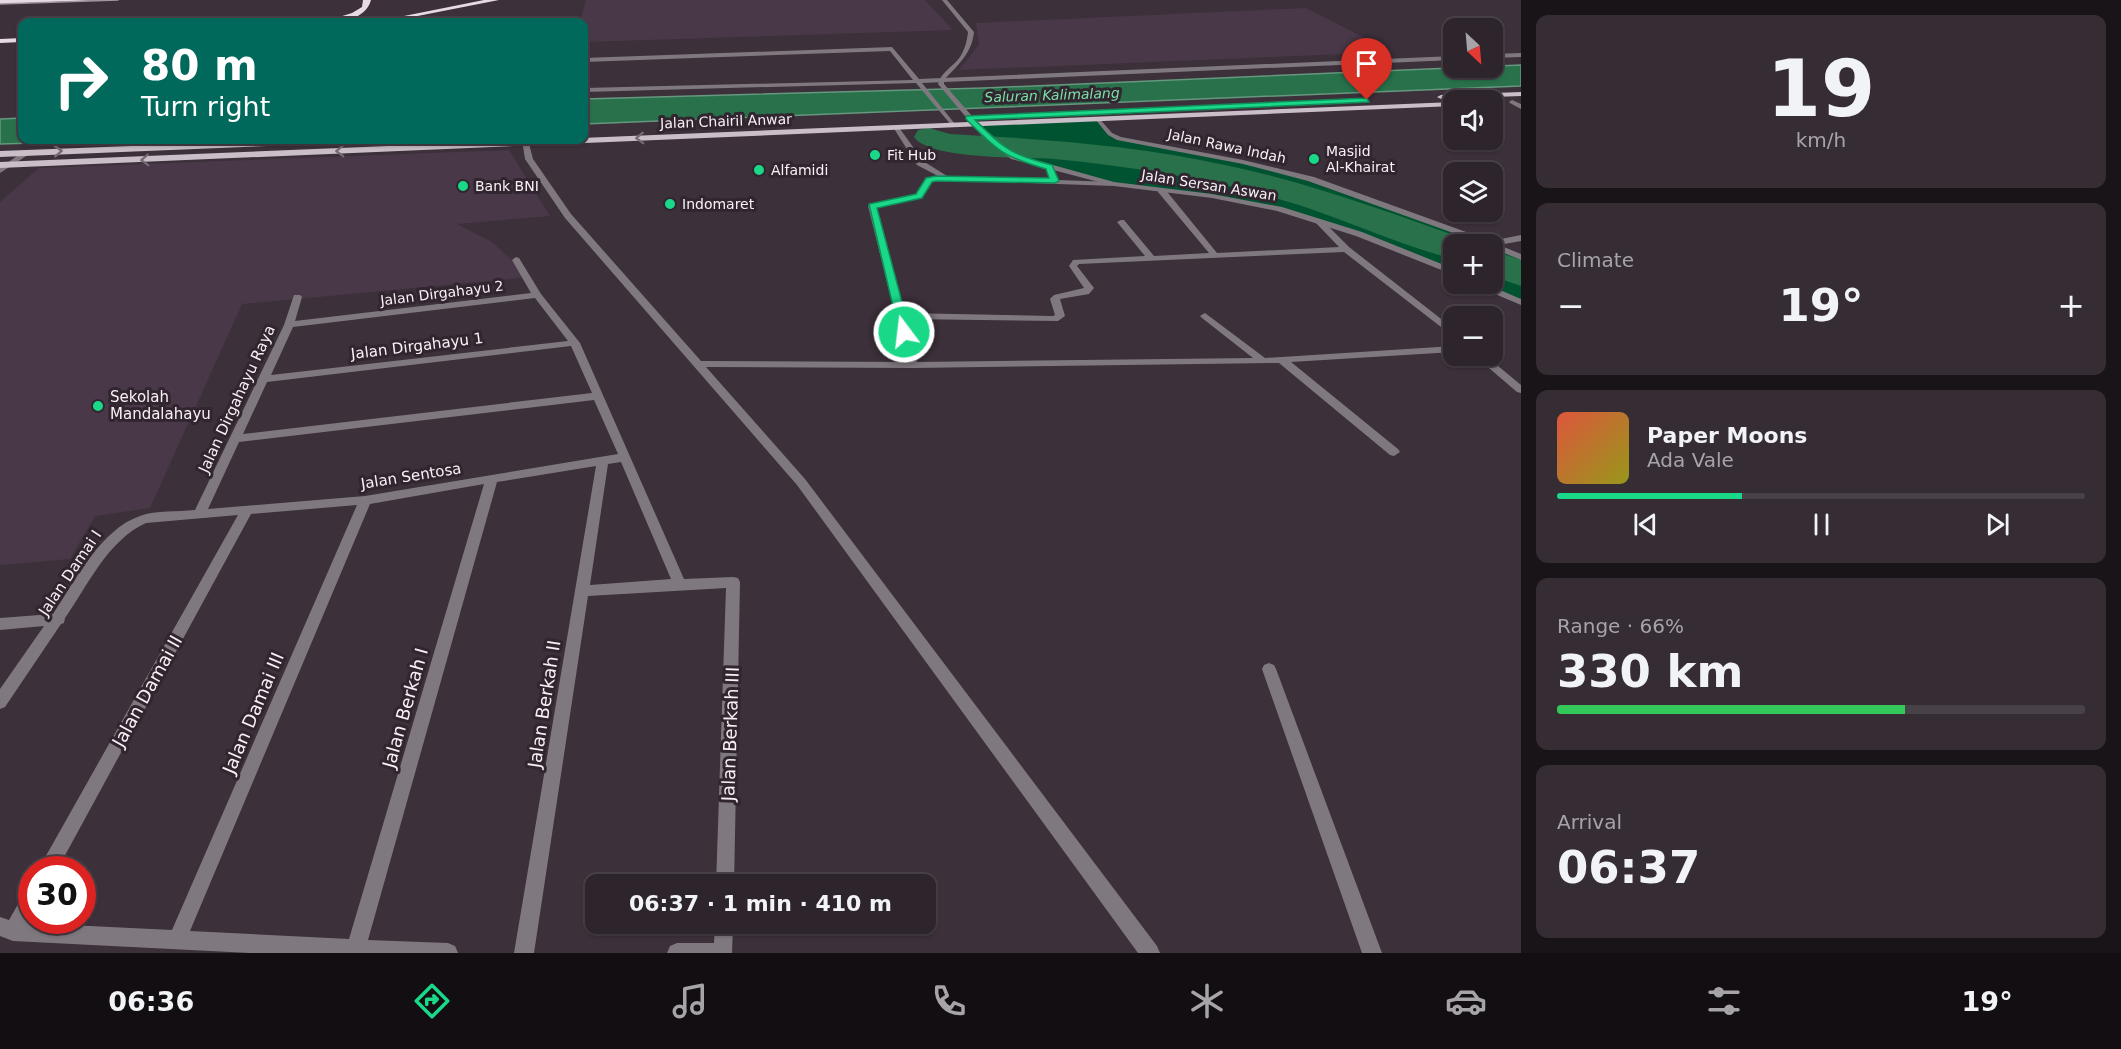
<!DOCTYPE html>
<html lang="en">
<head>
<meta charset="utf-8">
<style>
	:root { --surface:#2d242c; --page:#352c34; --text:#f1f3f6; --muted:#a7a4a9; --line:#484148; --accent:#19d989 }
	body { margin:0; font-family:"DejaVu Sans",sans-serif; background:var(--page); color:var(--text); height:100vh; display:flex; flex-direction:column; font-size:22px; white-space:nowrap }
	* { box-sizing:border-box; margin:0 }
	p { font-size:20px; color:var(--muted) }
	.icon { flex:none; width:33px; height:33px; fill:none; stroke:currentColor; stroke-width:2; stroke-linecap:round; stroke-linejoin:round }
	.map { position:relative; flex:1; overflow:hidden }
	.sheet { display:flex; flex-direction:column; gap:15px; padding:15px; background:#191418; width:600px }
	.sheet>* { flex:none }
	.guide { position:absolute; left:18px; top:18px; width:570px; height:126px; border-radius:12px; box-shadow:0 2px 4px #0004,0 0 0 2px var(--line); background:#00695c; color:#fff; overflow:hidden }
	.needle { width:39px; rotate:154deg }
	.buttons { position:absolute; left:1443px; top:18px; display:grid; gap:12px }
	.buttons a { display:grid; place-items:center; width:60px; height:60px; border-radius:12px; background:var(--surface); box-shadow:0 2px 4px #0004,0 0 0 2px var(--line); font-size:30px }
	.speed { position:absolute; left:18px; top:856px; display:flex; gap:12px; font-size:30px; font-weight:700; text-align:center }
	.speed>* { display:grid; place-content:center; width:78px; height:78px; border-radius:50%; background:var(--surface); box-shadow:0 2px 4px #0004,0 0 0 2px var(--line); line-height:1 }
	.speed .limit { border:9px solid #d22; background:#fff; color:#111 }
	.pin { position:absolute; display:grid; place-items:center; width:51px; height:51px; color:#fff; margin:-62px -26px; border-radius:50% 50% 50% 0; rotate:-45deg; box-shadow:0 0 6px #0007 }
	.pin .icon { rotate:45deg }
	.me { position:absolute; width:66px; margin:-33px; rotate:345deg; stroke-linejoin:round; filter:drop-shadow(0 0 4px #0008) }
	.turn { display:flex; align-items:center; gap:21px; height:126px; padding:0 24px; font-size:27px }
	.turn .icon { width:78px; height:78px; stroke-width:2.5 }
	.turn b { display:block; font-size:42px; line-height:51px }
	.big { font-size:45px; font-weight:800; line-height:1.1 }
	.sheet .tile { flex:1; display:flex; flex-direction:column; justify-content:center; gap:9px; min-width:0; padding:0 21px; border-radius:12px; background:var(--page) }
	.sheet .dial { align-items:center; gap:0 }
	.dial b { font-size:78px; line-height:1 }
	.song { display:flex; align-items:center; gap:18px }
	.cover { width:72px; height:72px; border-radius:9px; background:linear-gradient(135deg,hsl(10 70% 55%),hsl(60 70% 35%)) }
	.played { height:6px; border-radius:3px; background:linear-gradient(90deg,var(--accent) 35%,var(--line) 35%) }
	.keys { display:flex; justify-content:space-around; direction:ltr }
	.heat { display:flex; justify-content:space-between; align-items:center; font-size:33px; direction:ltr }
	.charge { height:9px; border-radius:4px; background:linear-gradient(90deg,#34c759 66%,var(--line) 0) }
	.trip { position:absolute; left:585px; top:874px; width:351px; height:60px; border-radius:12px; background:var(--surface); box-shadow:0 2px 4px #0004,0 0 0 2px var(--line); font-weight:800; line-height:60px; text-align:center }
	.tabs { display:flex; height:96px; justify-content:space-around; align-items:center; background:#120e12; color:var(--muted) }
	.tabs .icon { width:42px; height:42px }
	.tabs .selected { color:var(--accent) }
	.tabs b { font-size:27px; color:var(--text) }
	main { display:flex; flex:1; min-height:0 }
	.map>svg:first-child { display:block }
	.built { fill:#493948 }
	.green { fill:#005330 }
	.water { fill:#28714b; stroke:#66977f; stroke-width:1.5 }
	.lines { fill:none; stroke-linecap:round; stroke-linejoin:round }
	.river { fill:#28714b; fill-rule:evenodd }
	.minor { fill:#7f797f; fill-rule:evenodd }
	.tertiary { fill:#7f797f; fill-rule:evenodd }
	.primary { fill:#cabec9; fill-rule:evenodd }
	.motorway { fill:#e8d9e6; fill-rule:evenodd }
	.tram { stroke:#a0969f; stroke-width:1.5 }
	.oneway { stroke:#766a75 }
	.route { fill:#19d989; stroke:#108d59; stroke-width:1.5 }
	.poi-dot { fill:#19d989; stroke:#312630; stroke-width:2 }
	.labels { text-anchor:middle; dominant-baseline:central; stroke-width:6; stroke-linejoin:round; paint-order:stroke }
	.far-water-label { font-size:14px; font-style:italic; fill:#7bdfa7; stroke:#312630 }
	.far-street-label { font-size:14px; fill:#f8f0f7; stroke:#312630 }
	.far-poi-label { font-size:14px; fill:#f8f0f7; stroke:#312630; text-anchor:start }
	.street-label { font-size:15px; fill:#f8f0f7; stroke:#312630 }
	.poi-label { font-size:15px; fill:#f8f0f7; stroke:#312630; text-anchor:start }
	.near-street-label { font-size:18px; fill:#f8f0f7; stroke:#312630 }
</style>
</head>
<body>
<main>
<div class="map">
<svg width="1521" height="953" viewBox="0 0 1521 953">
	<rect width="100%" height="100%" fill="#3c303a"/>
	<g class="built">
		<path d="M586,0H925L953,30L584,42V22H580Z"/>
		<path d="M1306,8L1392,52L959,70L979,45L976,23Z"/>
		<path d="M509,150L550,216L457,224L492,242L530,277L242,304L150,508L95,516L70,559L0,565V202L39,168Z"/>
	</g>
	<g class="green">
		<path d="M1098,119L1111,135L1273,169L1490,244H1454L1453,272L1359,234L1279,209L1212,196L1114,184L1014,157L974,124Z"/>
		<path d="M1493,246L1521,257V302L1479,284H1492Z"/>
	</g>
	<g class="water">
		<path d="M1521,65V86L584,124V99L984,88Z"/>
		<path d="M22,118V140H139L0,144V119Z"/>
	</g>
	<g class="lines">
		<g class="river">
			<path d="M929,128L950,134C1042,139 1134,145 1225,165C1308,182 1388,212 1468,240L1471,244H1454V259C1401,246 1351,222 1299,205C1219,180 1137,167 1054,159C1024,157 930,160 914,137L918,130Z"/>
			<path d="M1492,250L1521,260V286L1492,276Z"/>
		</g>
		<g class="minor">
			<path d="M892,47L919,79L1454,56V60L922,83L955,124L952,126L916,83L584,92V88L913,80L890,51L584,62V58Z"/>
			<path d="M1521,53V57L1492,58V54Z"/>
			<path d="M1512,100L1521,104V109L1510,103L1509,102Z"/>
			<path d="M1098,117L1112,133L1121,137L1243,160L1314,177L1491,241L1521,235V241L1499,245L1521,254V260L1492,248V244H1484L1308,181L1243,164L1117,140L1108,135L1095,119Z"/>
			<path d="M896,125L898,126L923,161L947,176L1114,182L1118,184L1114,186L940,180L932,182L922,198L876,207L904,313L1053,316L1055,315L1050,299L1054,295L1084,288L1069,266L1073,260L1145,256L1117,222L1121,220H1124L1154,256L1209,253L1158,192V188H1164L1217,253L1339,247L1315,222L1322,220L1349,247L1454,329V337L1344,252L1079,264L1077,266L1094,288L1089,294L1060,299L1065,316L1058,321L906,319L917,362L1253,358L1202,318L1200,316L1205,313L1265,358L1454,346V352L1291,362L1398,449L1400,452L1394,456L1390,455L1279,363L913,368L706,367L805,479L1157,946L1160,953H1138L797,485L565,218L525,159L522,140H528L533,159L571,214L701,361L907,362L868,206L916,194L926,178L938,176L917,165L893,127Z"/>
			<path d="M516,257L519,258L541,294L580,343L684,579L733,577L738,578L740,582L734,885H716L726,588L588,596L534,953H514L596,466L497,482L368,940L448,943L455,946L458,953H250L13,941L0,936V917L9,920L25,892L32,890V918L28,923L172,930L357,505L251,514L57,870H38L238,515L146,523C108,540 88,585 65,618L64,623L61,624L5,707L0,709V689L44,626L0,630V618L53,614C75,581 101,529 140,516C156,510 178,512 195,510L284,325L294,295H300L302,297L295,321L531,293L512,260ZM535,298L568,341L271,375L293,327ZM571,346L592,393L243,434L267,382ZM594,400L618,454L365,496L208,509L239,442ZM621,462L671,579L590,585L608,464ZM484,484L349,939L190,931L370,504Z"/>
			<path d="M1454,262V268L1445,272L1441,269Z"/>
			<path d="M1475,356H1486L1521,385V393L1517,392Z"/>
			<path d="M1269,663L1274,665L1276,669L1382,953H1362L1262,669L1264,665Z"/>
			<path d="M715,924H733L732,953H667L670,946L677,943H714Z"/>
		</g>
		<g class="tertiary">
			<path d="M942,0H947L974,32C972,53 958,65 944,80V84L986,132L1017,155L1114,182L1212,194L1282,207L1362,232L1454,269V275L1356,236L1277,211L1212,198L1114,186L1011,159L981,135L938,84C940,73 954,66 960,57C965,49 967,41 968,32Z"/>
			<path d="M24,151L31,153L0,173V168Z"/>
			<path d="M1475,284H1486L1521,299V305L1476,286Z"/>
		</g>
		<g class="primary">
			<path d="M1521,92V96L1441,99L1437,97L1441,95Z"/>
			<path d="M1454,102V106L0,168V162Z"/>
			<path d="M290,140H345L341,143L0,157V151Z"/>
		</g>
		<g class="motorway">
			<path d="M0,0H103L0,4Z"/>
			<path d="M363,0H371C366,19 340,24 323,22L352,13L362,7Z"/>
			<path d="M484,0H499L387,22H374Z"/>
			<path d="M22,38V42L0,43V39Z"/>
		</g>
		<path class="tram" d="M0,4L118,0"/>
	</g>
	<defs><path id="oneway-chevron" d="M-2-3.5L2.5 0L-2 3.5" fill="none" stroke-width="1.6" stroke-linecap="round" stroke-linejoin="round" transform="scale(1.5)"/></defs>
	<g class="oneway">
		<use href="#oneway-chevron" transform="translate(640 138) rotate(178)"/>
		<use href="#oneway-chevron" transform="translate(58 151) rotate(-3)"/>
		<use href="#oneway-chevron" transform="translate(340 151) rotate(178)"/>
		<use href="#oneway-chevron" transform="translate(145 160) rotate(178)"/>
	</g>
	<path class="route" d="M1367,98L1369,102L975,120C1006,150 1010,154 1052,165L1059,181L1055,183L936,181L932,182L922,198L877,208L910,332L904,335L899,332L869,204L916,194L926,178L936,176L1049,178L1046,169C1002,156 998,151 966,119V116Z"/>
	<g class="poi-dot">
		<circle cx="875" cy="155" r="6"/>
		<circle cx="1314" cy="159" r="6"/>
		<circle cx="759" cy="170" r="6"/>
		<circle cx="463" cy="186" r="6"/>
		<circle cx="670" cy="204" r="6"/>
		<circle cx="98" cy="406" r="6"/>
	</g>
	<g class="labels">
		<g class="far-water-label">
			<text transform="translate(1052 95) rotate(-2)">Saluran Kalimalang</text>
		</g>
		<g class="far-street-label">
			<text transform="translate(726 121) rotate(-2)">Jalan Chairil Anwar</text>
			<text transform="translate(1227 146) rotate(12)">Jalan Rawa Indah</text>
			<text transform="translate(1209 185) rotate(9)">Jalan Sersan Aswan</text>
			<text transform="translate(442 293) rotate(-7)">Jalan Dirgahayu 2</text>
		</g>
		<g class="far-poi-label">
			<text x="1326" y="151">Masjid<tspan x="1326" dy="16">Al-Khairat</tspan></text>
			<text x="887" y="155">Fit Hub</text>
			<text x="771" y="170">Alfamidi</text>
			<text x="475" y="186">Bank BNI</text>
			<text x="682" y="204">Indomaret</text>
		</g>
		<g class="street-label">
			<text transform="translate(417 346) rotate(-7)">Jalan Dirgahayu 1</text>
			<text transform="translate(237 399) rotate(-65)">Jalan Dirgahayu Raya</text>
			<text transform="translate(411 476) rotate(-9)">Jalan Sentosa</text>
			<text transform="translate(70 573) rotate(-56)">Jalan Damai I</text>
		</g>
		<g class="poi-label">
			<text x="110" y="397">Sekolah<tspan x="110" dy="17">Mandalahayu</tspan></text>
		</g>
		<g class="near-street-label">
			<text transform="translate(147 691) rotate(-61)">Jalan Damai II</text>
			<text transform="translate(544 704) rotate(-81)">Jalan Berkah II</text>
			<text transform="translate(405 708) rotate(-74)">Jalan Berkah I</text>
			<text transform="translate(253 713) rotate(-67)">Jalan Damai III</text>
			<text transform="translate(730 734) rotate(-88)">Jalan Berkah III</text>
		</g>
	</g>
</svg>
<div class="buttons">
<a><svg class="needle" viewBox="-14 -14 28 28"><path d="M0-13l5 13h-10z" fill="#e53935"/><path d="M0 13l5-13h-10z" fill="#a7a4a9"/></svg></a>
<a><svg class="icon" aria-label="sound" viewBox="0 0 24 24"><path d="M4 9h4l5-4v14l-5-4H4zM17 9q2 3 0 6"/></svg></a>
<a><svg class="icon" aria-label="layers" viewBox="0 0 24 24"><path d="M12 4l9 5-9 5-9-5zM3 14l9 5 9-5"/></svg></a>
<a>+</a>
<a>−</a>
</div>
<div class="speed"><div class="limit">30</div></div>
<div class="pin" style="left:1367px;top:100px;background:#d93025"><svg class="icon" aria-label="arrive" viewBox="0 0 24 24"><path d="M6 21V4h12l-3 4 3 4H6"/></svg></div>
<svg class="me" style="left:904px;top:332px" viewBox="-20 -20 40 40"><circle r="17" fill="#19d989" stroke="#fff" stroke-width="3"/><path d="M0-11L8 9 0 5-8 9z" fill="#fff"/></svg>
<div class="trip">06:37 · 1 min · 410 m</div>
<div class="guide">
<div class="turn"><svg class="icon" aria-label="right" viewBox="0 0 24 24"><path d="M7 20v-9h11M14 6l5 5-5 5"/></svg><div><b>80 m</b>Turn right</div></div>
</div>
</div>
<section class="sheet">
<div class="tile dial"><b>19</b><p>km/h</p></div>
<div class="tile"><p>Climate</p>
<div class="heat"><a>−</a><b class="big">19°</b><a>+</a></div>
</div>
<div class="tile">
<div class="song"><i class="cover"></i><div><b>Paper Moons</b><p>Ada Vale</p></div></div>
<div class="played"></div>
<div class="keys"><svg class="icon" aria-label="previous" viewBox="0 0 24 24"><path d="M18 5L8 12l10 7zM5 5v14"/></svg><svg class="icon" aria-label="pause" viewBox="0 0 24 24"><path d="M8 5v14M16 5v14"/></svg><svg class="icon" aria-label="next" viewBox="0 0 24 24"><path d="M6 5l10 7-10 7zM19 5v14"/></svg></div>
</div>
<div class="tile"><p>Range · 66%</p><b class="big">330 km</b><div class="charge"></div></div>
<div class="tile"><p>Arrival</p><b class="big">06:37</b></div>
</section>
</main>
<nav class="tabs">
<b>06:36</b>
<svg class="icon selected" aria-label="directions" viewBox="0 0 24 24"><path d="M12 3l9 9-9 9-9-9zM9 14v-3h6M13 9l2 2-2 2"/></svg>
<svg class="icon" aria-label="music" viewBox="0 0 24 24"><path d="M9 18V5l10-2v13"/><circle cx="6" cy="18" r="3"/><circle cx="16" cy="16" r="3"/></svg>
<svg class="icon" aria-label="phone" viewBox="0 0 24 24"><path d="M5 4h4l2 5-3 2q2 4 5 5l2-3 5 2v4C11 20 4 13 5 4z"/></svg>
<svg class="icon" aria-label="climate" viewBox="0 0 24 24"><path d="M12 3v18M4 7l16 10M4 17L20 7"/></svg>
<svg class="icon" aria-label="car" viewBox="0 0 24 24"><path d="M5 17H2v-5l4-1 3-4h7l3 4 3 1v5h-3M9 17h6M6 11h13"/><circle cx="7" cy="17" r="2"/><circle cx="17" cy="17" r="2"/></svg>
<svg class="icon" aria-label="filters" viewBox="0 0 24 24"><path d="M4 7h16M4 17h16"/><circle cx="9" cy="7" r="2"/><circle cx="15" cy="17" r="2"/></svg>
<b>19°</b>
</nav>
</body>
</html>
